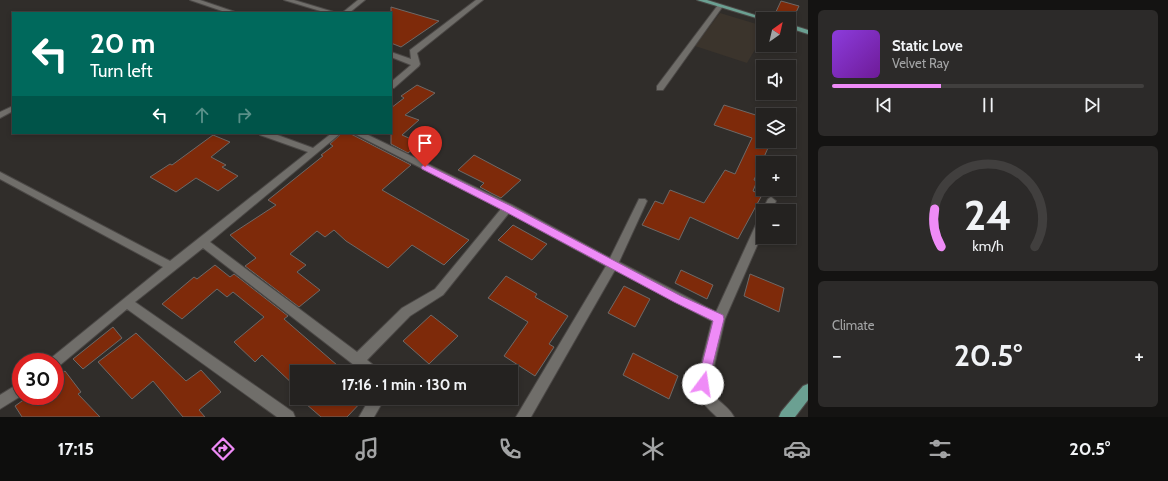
<!DOCTYPE html>
<html lang="en">
<head>
<meta charset="utf-8">
<style>
	:root { --surface:#242220; --page:#2c2a29; --text:#f1f3f6; --muted:#a3a4a5; --line:#413f3e; --accent:#ef8bf7 }
	body { margin:0; font-family:Cabin,sans-serif; background:var(--page); color:var(--text); height:100vh; display:flex; flex-direction:column; font-size:15px; white-space:nowrap }
	* { box-sizing:border-box; margin:0 }
	p { font-size:13px; color:var(--muted) }
	.icon { flex:none; width:22px; height:22px; fill:none; stroke:currentColor; stroke-width:2; stroke-linecap:round; stroke-linejoin:round }
	.map { position:relative; flex:1; overflow:hidden }
	.panel { display:flex; flex-direction:column; gap:10px; padding:10px; background:#141312; width:360px }
	.panel>* { flex:none }
	.hud { position:absolute; left:12px; top:12px; width:380px; height:122px; border-radius:0px; box-shadow:0 2px 6px #0003,0 0 0 1px var(--line); background:#00695c; color:#fff; overflow:hidden }
	.needle { width:26px; rotate:34deg }
	.controls { position:absolute; left:756px; top:12px; display:grid; gap:8px }
	.controls a { display:grid; place-items:center; width:40px; height:40px; border-radius:0px; background:var(--surface); box-shadow:0 2px 6px #0003,0 0 0 1px var(--line); font-size:20px }
	.speed { position:absolute; left:12px; top:353px; display:flex; gap:8px; font-size:20px; font-weight:700; text-align:center }
	.speed>* { display:grid; place-content:center; width:52px; height:52px; border-radius:50%; background:var(--surface); box-shadow:0 2px 6px #0003,0 0 0 1px var(--line); line-height:1 }
	.speed .limit { border:6px solid #d22; background:#fff; color:#111 }
	.pin { position:absolute; display:grid; place-items:center; width:34px; height:34px; color:#fff; margin:-41px -17px; border-radius:50% 50% 50% 0; rotate:-45deg; box-shadow:0 0 4px #0007 }
	.pin .icon { rotate:45deg }
	.me { position:absolute; width:44px; margin:-22px; rotate:14deg; stroke-linejoin:round; filter:drop-shadow(0 0 3px #0008) }
	.turn { display:flex; align-items:center; gap:14px; height:84px; padding:0 12px; font-size:18px }
	.turn .icon { width:52px; height:52px; stroke-width:2.5 }
	.turn b { display:block; font-size:28px; line-height:34px }
	.lanes { display:flex; align-items:center; height:38px; padding:0 12px; background:#0003; justify-content:center; gap:20px; direction:ltr }
	.lanes .off { opacity:.35 }
	.big { font-size:30px; font-weight:700; line-height:1.1 }
	.panel .widget { flex:1; display:flex; flex-direction:column; justify-content:center; gap:6px; min-width:0; padding:0 14px; border-radius:6px; background:var(--page) }
	.panel .dial { align-items:center; gap:0 }
	.dial svg { height:104px; overflow:visible; fill:none; stroke:var(--line); stroke-width:7; stroke-linecap:round; text-anchor:middle }
	.dial text { fill:var(--text); stroke:none }
	.song { display:flex; align-items:center; gap:12px }
	.cover { width:48px; height:48px; border-radius:6px; background:linear-gradient(135deg,hsl(270 70% 55%),hsl(280 70% 35%)) }
	.played { height:4px; border-radius:2px; background:linear-gradient(90deg,var(--accent) 35%,var(--line) 35%) }
	.keys { display:flex; justify-content:space-around; direction:ltr }
	.heat { display:flex; justify-content:space-between; align-items:center; font-size:22px; direction:ltr }
	.trip { position:absolute; left:290px; top:365px; width:228px; height:40px; border-radius:0px; background:var(--surface); box-shadow:0 2px 6px #0003,0 0 0 1px var(--line); font-weight:700; line-height:40px; text-align:center }
	.tabs { display:flex; height:64px; justify-content:space-around; align-items:center; background:#0e0e0d; color:var(--muted) }
	.tabs .icon { width:28px; height:28px }
	.tabs .on { color:var(--accent) }
	.tabs b { font-size:18px; color:var(--text) }
	main { display:flex; flex:1; min-height:0 }
	.map>svg:first-child { display:block }
	.built { fill:#3b342c }
	.building { fill:#7e2a0a; stroke:#6d6967 }
	.lines { fill:none; stroke-linecap:round; stroke-linejoin:round }
	.street-casing { stroke:#4b4846; stroke-width:2 }
	.primary-casing { stroke:#4b4846; stroke-width:2 }
	.street { fill:#706e6a; fill-rule:evenodd }
	.primary { fill:#6ba092; fill-rule:evenodd }
	.route { fill:#ef8bf7; stroke:#9b5aa1 }
</style>
</head>
<body>
<main>
<div class="map">
<svg width="808" height="417" viewBox="0 0 808 417">
	<rect width="100%" height="100%" fill="#302d2a"/>
	<path class="built" d="M720,13L763,26V36L747,63L695,46Z"/>
	<g class="building">
		<path d="M781,1L799,6L792,21L774,16Z"/>
		<path d="M391,7L439,21L401,47L391,43Z"/>
		<path d="M417,85L435,93L405,115L419,120L402,135L420,143L408,153L391,144V108L404,98L401,96Z"/>
		<path d="M724,105L762,117L763,115V141H771L754,180L757,181L753,191L762,195L738,239L690,217L679,240L642,225L655,201L663,204L670,190L704,203L725,170L735,174L752,138L714,125Z"/>
		<path d="M342,133H349L411,165L382,190L469,240L444,265L412,245L388,268L346,241L334,230L325,237L317,231L290,254L306,265L297,272L320,290L299,307L245,266L256,258L230,235L276,205L268,200L323,156L321,155L333,146L330,144Z"/>
		<path d="M213,135L230,142L211,157L226,165L222,167L238,176L218,191L196,178L176,192L150,177L170,164L172,165Z"/>
		<path d="M474,155L521,180L501,198L491,193L480,187L484,183L458,170Z"/>
		<path d="M513,225L547,244L532,260L498,240Z"/>
		<path d="M215,265L230,277L234,274L288,316L284,319L345,372H297V388L262,355L255,362L234,342L264,317L233,292L227,297L217,289L182,319L162,304L194,277L197,279Z"/>
		<path d="M681,270L713,285L707,299L675,283Z"/>
		<path d="M750,274L784,288L779,312L744,296Z"/>
		<path d="M506,276L537,294L535,297L568,316L549,344L554,347L535,376L504,356L528,322L488,298Z"/>
		<path d="M624,286L650,299L635,327L608,313Z"/>
		<path d="M431,315L458,336L429,364L403,341Z"/>
		<path d="M113,327L122,338L83,369L73,359Z"/>
		<path d="M136,333L186,381L201,370L221,392L199,410L205,417H183L153,381L132,399L98,362Z"/>
		<path d="M633,353L678,376L669,399L623,375Z"/>
		<path d="M65,371L81,392L78,394L100,417H22L15,406L29,396H55V378Z"/>
		<path d="M307,398H365L347,417H321L306,404L309,400Z"/>
	</g>
	<g class="lines">
		<defs>
			<g id="street">
				<path d="M190,0H200L238,13H228Z"/>
				<path d="M284,0H294L337,13H327Z"/>
				<path d="M358,0H365L349,13H342Z"/>
				<path d="M476,0H483L417,53L420,64L419,66L394,88H391V82L411,65L391,57V52L411,59L410,50Z"/>
				<path d="M718,5L723,6L663,90H657V86Z"/>
				<path d="M13,106V111L0,118V112Z"/>
				<path d="M259,133H272L313,148L332,133H341L210,242L357,352L402,308L435,289L501,209L353,133H364L512,205L610,258L639,199H645L647,201L619,262L716,312L758,220L759,217L763,216V232L725,319L710,384C711,400 728,404 734,417H717C707,408 697,398 696,384L712,321L615,270L531,417H516L606,266L509,213L443,295L410,316L367,360L377,368L378,372H363L203,248L135,302L293,412L295,417H277L127,309L59,366L55,368V362H49L51,358L163,267L0,179V172L170,261L308,152L260,135Z"/>
				<path d="M771,197L776,201L772,211H763V213L762,211L768,199Z"/>
				<path d="M21,382V396L0,409V395Z"/>
				<path d="M370,398H385L374,417H359Z"/>
			</g>
			<g id="primary">
				<path d="M697,0H707L768,19H763V20Z"/>
				<path d="M789,24L808,30V34L789,28Z"/>
				<path d="M808,384V400L795,417H779L781,412L803,386Z"/>
			</g>
		</defs>
		<use href="#street" class="street-casing"/>
		<use href="#primary" class="primary-casing"/>
		<use href="#street" class="street"/>
		<use href="#primary" class="primary"/>
	</g>
	<path class="route" d="M425,164L511,206L681,296L723,315L724,319L707,388L703,389L699,388L697,384L713,321L674,302L504,211L422,169L421,167Z"/>
</svg>
<div class="controls">
<a><svg class="needle" viewBox="-14 -14 28 28"><path d="M0-13l5 13h-10z" fill="#e53935"/><path d="M0 13l5-13h-10z" fill="#a3a4a5"/></svg></a>
<a><svg class="icon" aria-label="sound" viewBox="0 0 24 24"><path d="M4 9h4l5-4v14l-5-4H4zM17 9q2 3 0 6"/></svg></a>
<a><svg class="icon" aria-label="layers" viewBox="0 0 24 24"><path d="M12 4l9 5-9 5-9-5zM3 14l9 5 9-5"/></svg></a>
<a>+</a>
<a>−</a>
</div>
<div class="speed"><div class="limit">30</div></div>
<div class="pin" style="left:425px;top:167px;background:#d93025"><svg class="icon" aria-label="arrive" viewBox="0 0 24 24"><path d="M6 21V4h12l-3 4 3 4H6"/></svg></div>
<svg class="me" style="left:703px;top:384px" viewBox="-20 -20 40 40"><circle r="19" fill="#fff"/><path d="M0-13L10 11 0 6-10 11z" fill="#ef8bf7"/></svg>
<div class="trip">17:16 · 1 min · 130 m</div>
<div class="hud">
<div class="turn"><svg class="icon" aria-label="left" viewBox="0 0 24 24"><path d="M17 20v-9H6M10 6l-5 5 5 5"/></svg><div><b>20 m</b>Turn left</div></div>
<div class="lanes"><svg class="icon" aria-label="left" viewBox="0 0 24 24"><path d="M17 20v-9H6M10 6l-5 5 5 5"/></svg><svg class="icon off" aria-label="ahead" viewBox="0 0 24 24"><path d="M12 20V5M6 11l6-6 6 6"/></svg><svg class="icon off" aria-label="right" viewBox="0 0 24 24"><path d="M7 20v-9h11M14 6l5 5-5 5"/></svg></div>
</div>
</div>
<section class="panel">
<div class="widget">
<div class="song"><i class="cover"></i><div><b>Static Love</b><p>Velvet Ray</p></div></div>
<div class="played"></div>
<div class="keys"><svg class="icon" aria-label="previous" viewBox="0 0 24 24"><path d="M18 5L8 12l10 7zM5 5v14"/></svg><svg class="icon" aria-label="pause" viewBox="0 0 24 24"><path d="M8 5v14M16 5v14"/></svg><svg class="icon" aria-label="next" viewBox="0 0 24 24"><path d="M6 5l10 7-10 7zM19 5v14"/></svg></div>
</div>
<div class="widget dial"><svg viewBox="0 0 100 80">
<path d="M14 69A42 42 0 1 1 86 69"/>
<path d="M14 69A42 42 0 0 1 9 40" stroke="#ef8bf7"/>
<text x="50" y="56" font-size="32" font-weight="700">24</text>
<text x="50" y="72" font-size="11">km/h</text>
</svg></div>
<div class="widget"><p>Climate</p>
<div class="heat"><a>−</a><b class="big">20.5°</b><a>+</a></div>
</div>
</section>
</main>
<nav class="tabs">
<b>17:15</b>
<svg class="icon on" aria-label="directions" viewBox="0 0 24 24"><path d="M12 3l9 9-9 9-9-9zM9 14v-3h6M13 9l2 2-2 2"/></svg>
<svg class="icon" aria-label="music" viewBox="0 0 24 24"><path d="M9 18V5l10-2v13"/><circle cx="6" cy="18" r="3"/><circle cx="16" cy="16" r="3"/></svg>
<svg class="icon" aria-label="phone" viewBox="0 0 24 24"><path d="M5 4h4l2 5-3 2q2 4 5 5l2-3 5 2v4C11 20 4 13 5 4z"/></svg>
<svg class="icon" aria-label="climate" viewBox="0 0 24 24"><path d="M12 3v18M4 7l16 10M4 17L20 7"/></svg>
<svg class="icon" aria-label="car" viewBox="0 0 24 24"><path d="M5 17H2v-5l4-1 3-4h7l3 4 3 1v5h-3M9 17h6M6 11h13"/><circle cx="7" cy="17" r="2"/><circle cx="17" cy="17" r="2"/></svg>
<svg class="icon" aria-label="filters" viewBox="0 0 24 24"><path d="M4 7h16M4 17h16"/><circle cx="9" cy="7" r="2"/><circle cx="15" cy="17" r="2"/></svg>
<b>20.5°</b>
</nav>
</body>
</html>
